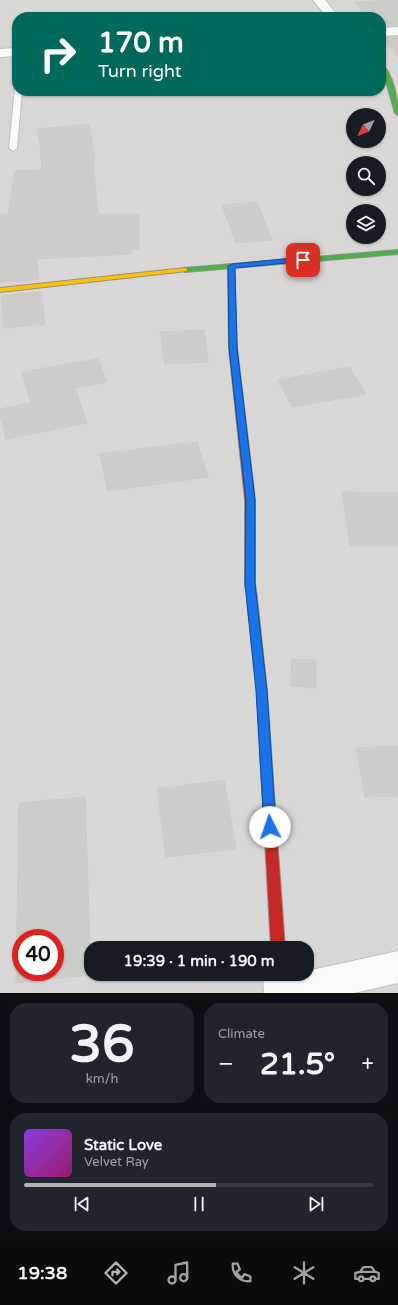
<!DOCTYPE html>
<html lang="en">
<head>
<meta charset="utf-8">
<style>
	:root { --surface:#171b24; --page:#20242c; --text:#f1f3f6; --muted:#9ea1a6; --line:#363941; --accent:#b1b2b3 }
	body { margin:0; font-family:"Varela Round",sans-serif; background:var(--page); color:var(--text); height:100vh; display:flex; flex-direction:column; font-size:15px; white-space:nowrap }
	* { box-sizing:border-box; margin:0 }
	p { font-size:13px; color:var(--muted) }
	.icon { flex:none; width:22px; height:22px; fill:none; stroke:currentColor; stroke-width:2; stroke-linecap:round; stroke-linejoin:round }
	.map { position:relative; height:993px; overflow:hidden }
	.drawer { display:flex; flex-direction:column; gap:10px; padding:10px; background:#0d0f14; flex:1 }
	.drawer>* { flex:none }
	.hud { position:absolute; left:12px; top:12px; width:374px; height:84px; border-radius:16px; box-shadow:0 1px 3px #0004; background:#00695c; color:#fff; overflow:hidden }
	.needle { width:26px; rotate:227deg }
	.controls { position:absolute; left:346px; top:108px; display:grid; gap:8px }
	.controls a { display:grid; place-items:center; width:40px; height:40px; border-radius:50%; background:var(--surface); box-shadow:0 1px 3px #0004; font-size:20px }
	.speed { position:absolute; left:12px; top:929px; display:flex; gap:8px; font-size:20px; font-weight:700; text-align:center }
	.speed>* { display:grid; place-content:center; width:52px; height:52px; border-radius:50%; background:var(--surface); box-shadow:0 1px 3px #0004; line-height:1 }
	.speed .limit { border:6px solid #d22; background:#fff; color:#111 }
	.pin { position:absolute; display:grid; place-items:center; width:34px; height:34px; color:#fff; margin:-17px; border-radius:8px; box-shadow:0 2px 6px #0006 }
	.me { position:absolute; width:44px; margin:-22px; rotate:356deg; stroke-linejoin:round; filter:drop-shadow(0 0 3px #0008) }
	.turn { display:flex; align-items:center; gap:14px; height:84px; padding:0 20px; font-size:18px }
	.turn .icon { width:52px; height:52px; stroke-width:2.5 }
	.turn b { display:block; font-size:28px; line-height:34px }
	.big { font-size:30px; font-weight:800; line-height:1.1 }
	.drawer .widget { flex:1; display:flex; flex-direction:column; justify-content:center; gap:6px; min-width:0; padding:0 14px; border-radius:16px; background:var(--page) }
	.drawer .dial { align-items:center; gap:0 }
	.dial b { font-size:52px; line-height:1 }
	.song { display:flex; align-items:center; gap:12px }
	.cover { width:48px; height:48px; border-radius:6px; background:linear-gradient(135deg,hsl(270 70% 55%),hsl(320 70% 35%)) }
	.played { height:4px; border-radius:2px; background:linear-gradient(90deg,var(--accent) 55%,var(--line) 55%) }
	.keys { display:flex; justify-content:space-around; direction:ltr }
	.heat { display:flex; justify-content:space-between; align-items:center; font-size:22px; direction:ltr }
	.drawer .tiles { flex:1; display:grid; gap:10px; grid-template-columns:1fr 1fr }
	.widget:last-child { grid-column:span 2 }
	.trip { position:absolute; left:84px; top:941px; width:230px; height:40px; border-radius:16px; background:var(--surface); box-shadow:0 1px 3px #0004; font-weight:800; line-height:40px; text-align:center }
	.dock { display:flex; height:64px; justify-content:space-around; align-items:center; background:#090b0e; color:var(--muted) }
	.dock .icon { width:28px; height:28px }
	.dock .selected { color:var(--accent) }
	.dock b { font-size:18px; color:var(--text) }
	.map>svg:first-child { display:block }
	.residential { fill:#d9d7d5; fill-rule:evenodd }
	.building { fill:#ceccc9; stroke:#cdc9c6; fill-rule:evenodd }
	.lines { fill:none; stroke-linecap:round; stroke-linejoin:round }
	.lane-casing { stroke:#c1bfbe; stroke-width:2 }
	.street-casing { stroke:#c1bfbe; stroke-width:2 }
	.fast-casing { stroke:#92917e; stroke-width:2 }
	.slow-casing { stroke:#92917e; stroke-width:2 }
	.jam-casing { stroke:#92917e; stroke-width:2 }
	.lane { fill:#fcfbfb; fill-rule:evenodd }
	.street { fill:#fcfbfb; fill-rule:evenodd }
	.fast { fill:#4caf50; fill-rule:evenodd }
	.slow { fill:#ffc107; fill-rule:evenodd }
	.jam { fill:#c62828; fill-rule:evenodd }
	.route { fill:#1a73e8; stroke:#114b97 }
</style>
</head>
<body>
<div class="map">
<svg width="398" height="993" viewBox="0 0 398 993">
	<rect width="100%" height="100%" fill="#eae7e4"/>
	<path class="residential" d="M0,0H398V993H0ZM17,17H381V91H17ZM353,115H379V141H353ZM353,163H379V189H353ZM353,211H379V237H353ZM21,938H55V972H21ZM91,948H307V974H91Z"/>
	<g class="building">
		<path d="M398,0V26H381V17H366L355,2Z"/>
		<path d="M398,36V58L382,37Z"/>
		<path d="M89,124L95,160H93L98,214H139V249H131V254L36,259L39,279L0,283V214H8L15,171L42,170L40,143L37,129Z"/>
		<path d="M257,202L272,240L236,243L222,205Z"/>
		<path d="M41,292L45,324L4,328L1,296Z"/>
		<path d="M204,330L208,362L165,364L160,332Z"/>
		<path d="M98,359L107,382L75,388L87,423L6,439L0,416V409L31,403L22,372Z"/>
		<path d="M349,367L366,394L292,407L278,380Z"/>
		<path d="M197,442L208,477L108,491L100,454Z"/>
		<path d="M342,492L398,493V546H350Z"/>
		<path d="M292,659L316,660V688L291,686Z"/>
		<path d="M398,746V796L365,797L356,748Z"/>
		<path d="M224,780L236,849L166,857L157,789Z"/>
		<path d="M85,797L91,975L16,983L19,803ZM21,938H55V972H21Z"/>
	</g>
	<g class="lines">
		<defs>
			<path id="lane" d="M15,89L22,91L17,148L13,151L9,148Z"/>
			<g id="street">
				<path d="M313,0H325L339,17H327Z"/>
				<path d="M398,27V35L381,36V28Z"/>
				<path d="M17,48V56L0,57V49Z"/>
				<path d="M398,951V983L354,993H264L263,974H307V971Z"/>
			</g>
			<g id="fast">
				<path d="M381,64C393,71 398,102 398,115L395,113L386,81L381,71Z"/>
				<path d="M398,250V254L185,272L182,270L185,268Z"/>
				<path d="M252,594L256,595L257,598L267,691L276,823L274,827L270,828L266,827L264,823L257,691L247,598L248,595Z"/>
			</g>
			<path id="slow" d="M185,268L187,269V271L0,292V288Z"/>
			<g id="jam">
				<path d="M231,264L234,266L237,348L255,500V584L257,598L256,601H248L245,584V500L229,348L228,266Z"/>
				<path d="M270,818L274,819L276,823L285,948H271L264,823L266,819Z"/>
			</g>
		</defs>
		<use href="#lane" class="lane-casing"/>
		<use href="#street" class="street-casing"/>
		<use href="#fast" class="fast-casing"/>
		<use href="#slow" class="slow-casing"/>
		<use href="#jam" class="jam-casing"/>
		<use href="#lane" class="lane"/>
		<use href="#street" class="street"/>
		<use href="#fast" class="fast"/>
		<use href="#slow" class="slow"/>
		<use href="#jam" class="jam"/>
	</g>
	<path class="route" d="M303,257L306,258V261L235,268L237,348L255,500V584L267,691L276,827L274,831L270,833L266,831L264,827L256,691L245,584L246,500L229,348L228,266L232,264Z"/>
</svg>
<div class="controls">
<a><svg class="needle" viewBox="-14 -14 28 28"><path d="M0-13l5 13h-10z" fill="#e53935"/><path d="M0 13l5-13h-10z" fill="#9ea1a6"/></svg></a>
<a><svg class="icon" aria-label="search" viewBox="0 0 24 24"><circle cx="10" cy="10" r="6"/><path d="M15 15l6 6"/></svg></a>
<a><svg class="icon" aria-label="layers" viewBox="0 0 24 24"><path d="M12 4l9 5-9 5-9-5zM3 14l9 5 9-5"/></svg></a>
</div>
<div class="speed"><div class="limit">40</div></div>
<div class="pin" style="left:303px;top:260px;background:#d93025"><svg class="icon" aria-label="arrive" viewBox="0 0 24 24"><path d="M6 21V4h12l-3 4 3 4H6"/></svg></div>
<svg class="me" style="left:270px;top:827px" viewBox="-20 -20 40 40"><circle r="19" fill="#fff"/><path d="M0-13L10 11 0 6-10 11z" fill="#1a73e8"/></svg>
<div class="trip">19:39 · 1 min · 190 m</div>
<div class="hud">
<div class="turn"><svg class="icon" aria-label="right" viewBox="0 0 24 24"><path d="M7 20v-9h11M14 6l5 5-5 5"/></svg><div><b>170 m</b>Turn right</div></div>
</div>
</div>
<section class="drawer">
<div class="tiles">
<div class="widget dial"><b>36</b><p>km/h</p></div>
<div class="widget"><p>Climate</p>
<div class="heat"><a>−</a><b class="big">21.5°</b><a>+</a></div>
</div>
<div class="widget">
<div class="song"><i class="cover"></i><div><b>Static Love</b><p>Velvet Ray</p></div></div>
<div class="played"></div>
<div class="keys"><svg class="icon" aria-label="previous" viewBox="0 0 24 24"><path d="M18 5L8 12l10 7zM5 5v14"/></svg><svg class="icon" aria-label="pause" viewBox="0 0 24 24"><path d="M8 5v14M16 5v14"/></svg><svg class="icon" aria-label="next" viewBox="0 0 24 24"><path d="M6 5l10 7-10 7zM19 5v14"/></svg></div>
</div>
</div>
</section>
<nav class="dock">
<b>19:38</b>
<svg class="icon selected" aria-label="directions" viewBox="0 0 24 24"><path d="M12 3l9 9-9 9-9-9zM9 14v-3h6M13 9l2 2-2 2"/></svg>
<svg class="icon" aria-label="music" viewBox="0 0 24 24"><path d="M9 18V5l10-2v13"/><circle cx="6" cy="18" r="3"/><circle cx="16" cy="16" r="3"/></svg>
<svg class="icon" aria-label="phone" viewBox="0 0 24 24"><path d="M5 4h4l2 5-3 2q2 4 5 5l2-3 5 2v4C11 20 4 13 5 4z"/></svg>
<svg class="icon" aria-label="climate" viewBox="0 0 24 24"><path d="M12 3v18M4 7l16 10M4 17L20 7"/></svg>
<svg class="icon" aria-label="car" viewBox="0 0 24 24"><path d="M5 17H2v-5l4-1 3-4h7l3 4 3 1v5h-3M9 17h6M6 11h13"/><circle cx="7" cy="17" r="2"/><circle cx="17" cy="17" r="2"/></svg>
</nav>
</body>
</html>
